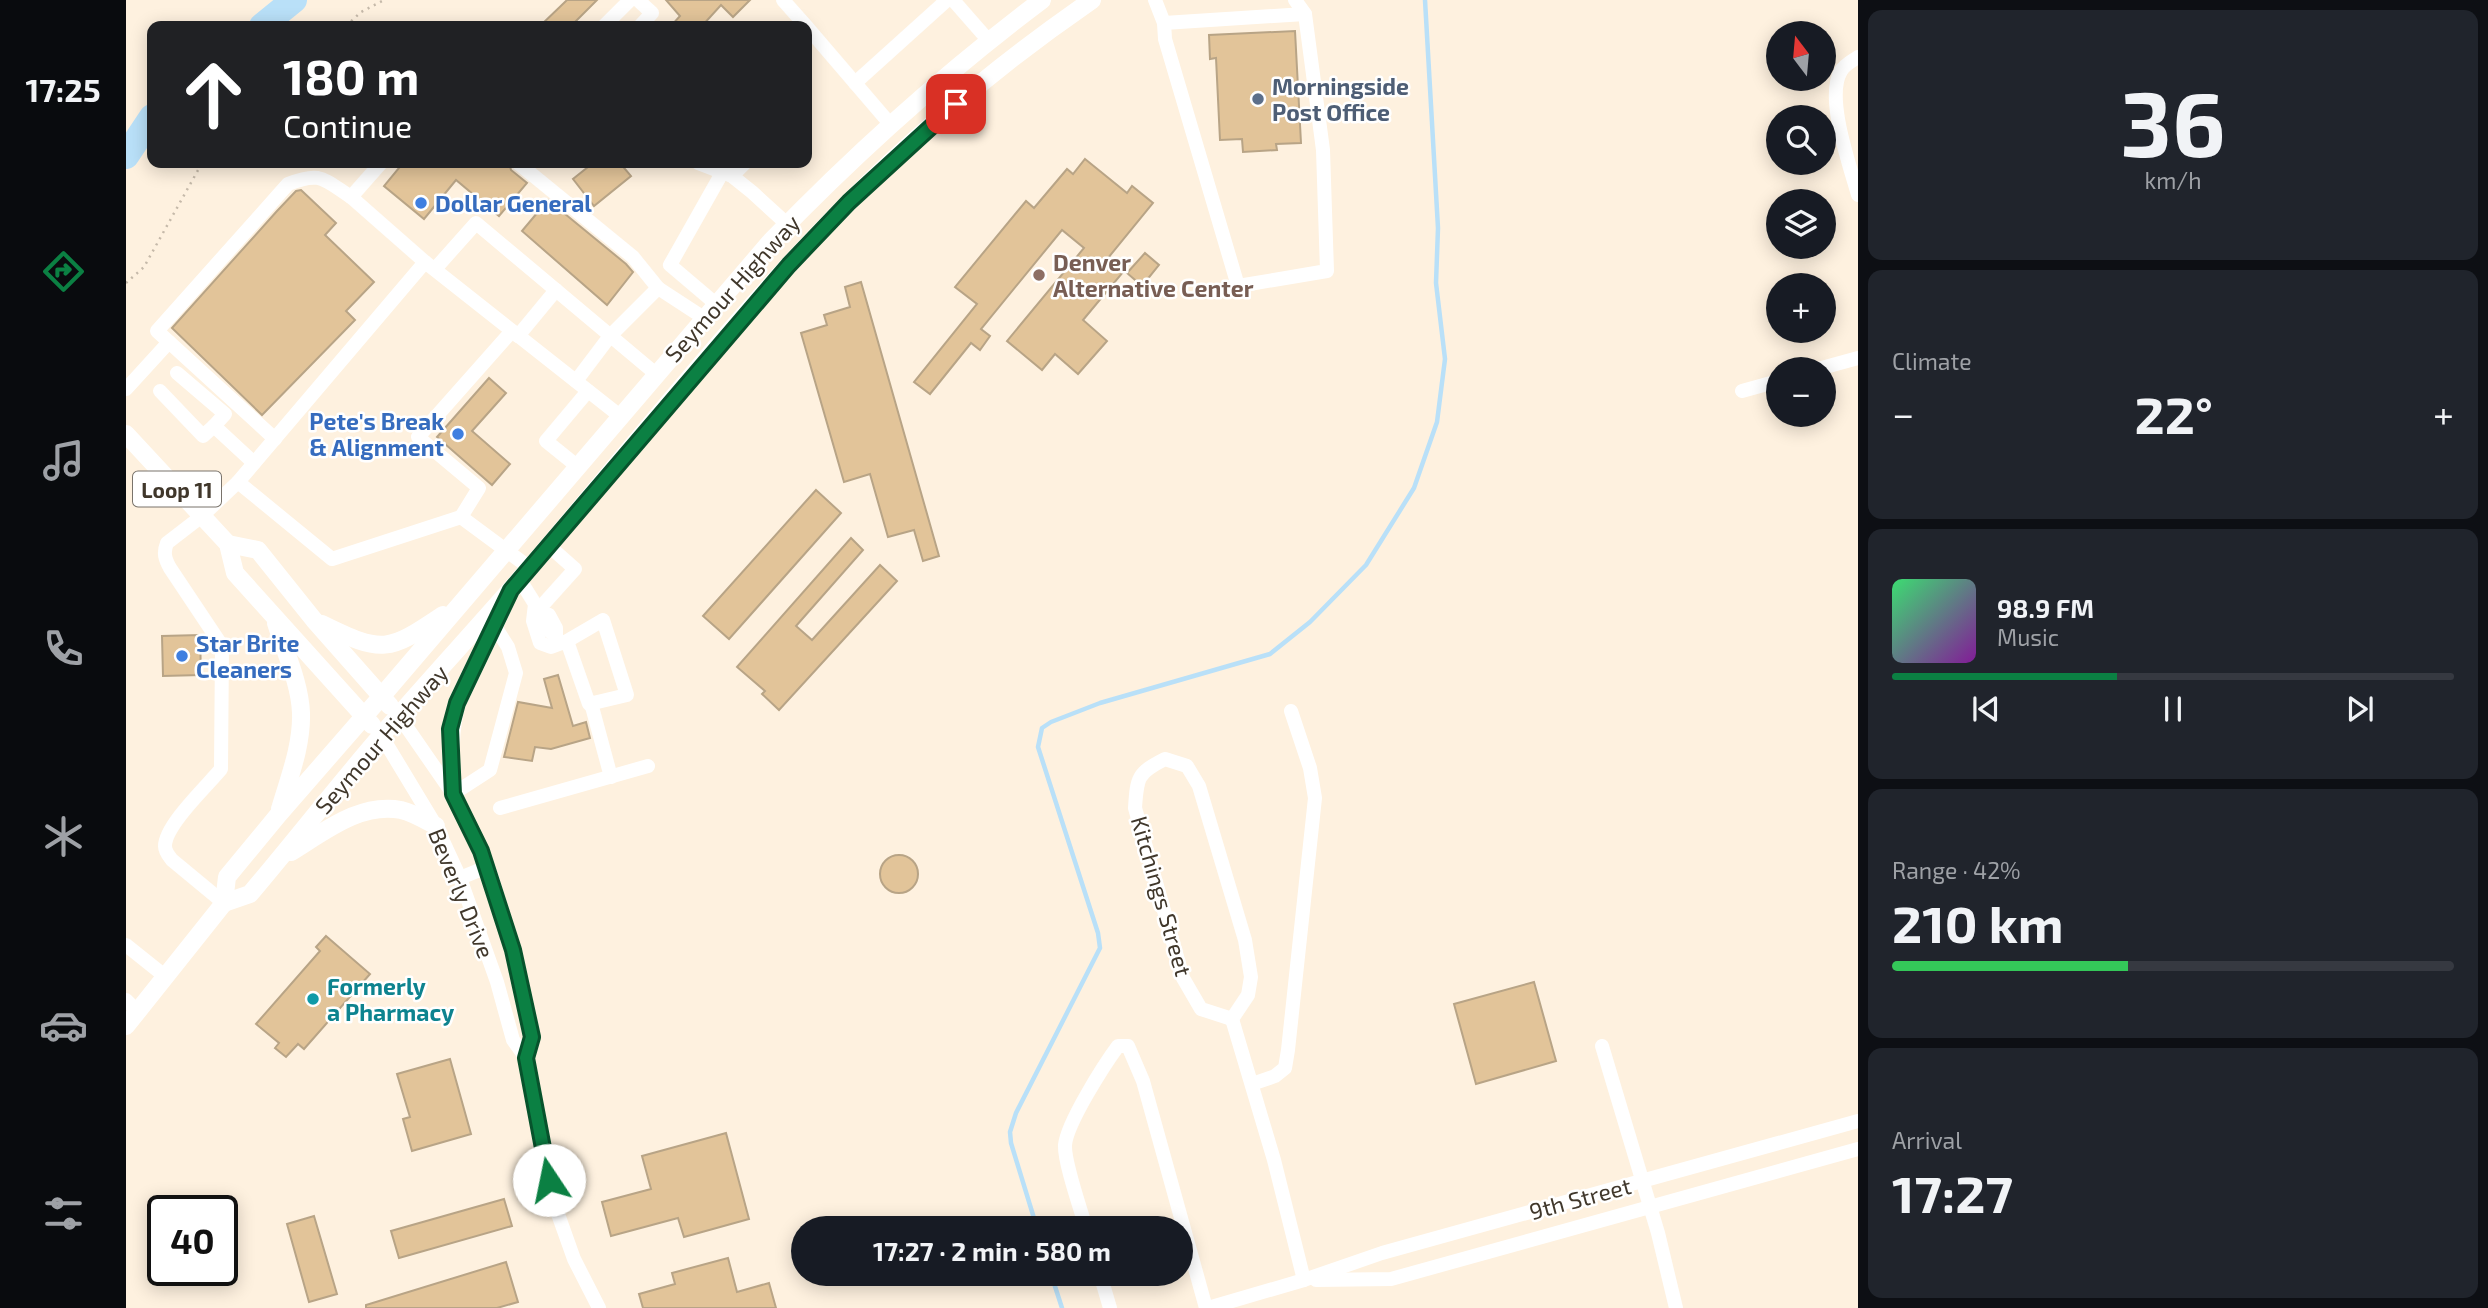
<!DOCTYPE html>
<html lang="en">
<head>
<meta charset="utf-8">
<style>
	:root { --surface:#171b24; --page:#20242c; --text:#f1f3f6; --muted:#9ea1a6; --line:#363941; --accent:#0b8043 }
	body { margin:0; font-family:"Exo 2",sans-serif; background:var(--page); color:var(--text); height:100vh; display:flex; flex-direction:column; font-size:26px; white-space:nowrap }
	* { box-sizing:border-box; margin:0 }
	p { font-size:23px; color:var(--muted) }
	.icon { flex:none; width:38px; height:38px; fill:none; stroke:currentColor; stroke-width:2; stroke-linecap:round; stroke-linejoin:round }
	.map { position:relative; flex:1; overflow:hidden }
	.drawer { display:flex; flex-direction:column; gap:10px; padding:10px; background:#0d0f14; width:630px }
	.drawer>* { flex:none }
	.banner { position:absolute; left:21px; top:21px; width:665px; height:147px; border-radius:14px; box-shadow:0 4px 18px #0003; background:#202124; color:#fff; overflow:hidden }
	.needle { width:46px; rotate:344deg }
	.tools { position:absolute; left:1640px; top:21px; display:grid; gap:14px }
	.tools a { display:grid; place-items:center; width:70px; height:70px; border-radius:50%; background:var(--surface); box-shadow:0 4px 18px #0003; font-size:35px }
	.speed { position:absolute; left:21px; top:1195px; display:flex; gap:14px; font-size:35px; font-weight:700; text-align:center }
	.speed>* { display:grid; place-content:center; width:91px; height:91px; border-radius:50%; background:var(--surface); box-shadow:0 4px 18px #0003; line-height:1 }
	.speed .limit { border:4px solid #111; border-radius:10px; background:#fff; color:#111 }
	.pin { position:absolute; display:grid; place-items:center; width:60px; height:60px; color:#fff; margin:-30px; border-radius:14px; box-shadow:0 4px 10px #0006 }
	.me { position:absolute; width:77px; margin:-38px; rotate:349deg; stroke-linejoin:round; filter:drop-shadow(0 0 5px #0008) }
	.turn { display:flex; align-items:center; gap:24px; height:147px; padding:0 21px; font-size:32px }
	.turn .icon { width:91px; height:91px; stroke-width:2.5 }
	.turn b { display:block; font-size:49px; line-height:60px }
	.big { font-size:52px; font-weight:700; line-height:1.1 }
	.drawer .tile { flex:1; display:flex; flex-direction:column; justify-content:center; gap:10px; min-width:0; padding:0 24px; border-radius:14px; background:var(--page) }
	.drawer .dial { align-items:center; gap:0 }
	.dial b { font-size:91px; line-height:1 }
	.song { display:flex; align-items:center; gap:21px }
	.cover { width:84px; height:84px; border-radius:10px; background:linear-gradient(135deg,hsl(140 70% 55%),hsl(290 70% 35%)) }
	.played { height:7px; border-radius:4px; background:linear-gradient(90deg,var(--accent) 40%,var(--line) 40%) }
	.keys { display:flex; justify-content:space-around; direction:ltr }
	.heat { display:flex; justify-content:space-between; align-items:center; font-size:38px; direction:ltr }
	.charge { height:10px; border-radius:5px; background:linear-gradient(90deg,#34c759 42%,var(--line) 0) }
	.trip { position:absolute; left:665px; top:1216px; width:402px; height:70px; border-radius:35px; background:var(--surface); box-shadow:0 4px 18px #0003; font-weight:700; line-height:70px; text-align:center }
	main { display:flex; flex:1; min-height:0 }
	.menu { display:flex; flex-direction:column; width:126px; justify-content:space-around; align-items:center; background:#090b0e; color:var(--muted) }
	.menu .icon { width:49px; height:49px }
	.menu .selected { color:var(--accent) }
	.menu b { font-size:32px; color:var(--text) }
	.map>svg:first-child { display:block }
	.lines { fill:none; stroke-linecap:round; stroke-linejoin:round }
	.stream { stroke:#b9e0f8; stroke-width:4.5 }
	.river { stroke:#b9e0f8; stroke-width:26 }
	.building { fill:#e2c499; stroke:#b8a486; stroke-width:2 }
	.path { stroke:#c5b9a9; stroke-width:2.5; stroke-dasharray:2 5; stroke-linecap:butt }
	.minor { stroke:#fff; stroke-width:14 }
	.major { stroke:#fff; stroke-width:18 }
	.route-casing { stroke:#07532c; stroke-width:18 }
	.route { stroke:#0b8043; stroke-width:12 }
	.service-dot { fill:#5c6f8a; stroke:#fff; stroke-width:2.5 }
	.shop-dot { fill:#3f7fe0; stroke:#fff; stroke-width:2.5 }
	.education-dot { fill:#8d6e63; stroke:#fff; stroke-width:2.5 }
	.culture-dot { fill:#0f9aa8; stroke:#fff; stroke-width:2.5 }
	.labels { text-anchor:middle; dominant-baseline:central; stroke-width:5; stroke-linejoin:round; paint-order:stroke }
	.shield { fill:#fff; stroke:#79736b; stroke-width:2 }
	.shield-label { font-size:21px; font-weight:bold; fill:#40372b }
	.service-label { font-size:23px; font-weight:bold; fill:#4e5e75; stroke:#fff; text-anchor:start }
	.shop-label { font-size:23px; font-weight:bold; fill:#366cbe; stroke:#fff; text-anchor:start }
	.education-label { font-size:23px; font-weight:bold; fill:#785e54; stroke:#fff; text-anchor:start }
	.street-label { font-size:23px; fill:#40372b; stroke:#fff }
	.culture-label { font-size:23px; font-weight:bold; fill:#0d838f; stroke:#fff; text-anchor:start }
</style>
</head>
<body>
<main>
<nav class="menu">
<b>17:25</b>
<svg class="icon selected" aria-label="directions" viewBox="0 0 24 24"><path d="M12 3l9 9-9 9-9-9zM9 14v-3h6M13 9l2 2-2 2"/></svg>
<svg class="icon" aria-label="music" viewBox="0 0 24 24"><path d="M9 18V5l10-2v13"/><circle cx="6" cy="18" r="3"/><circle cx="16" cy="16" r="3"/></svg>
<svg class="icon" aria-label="phone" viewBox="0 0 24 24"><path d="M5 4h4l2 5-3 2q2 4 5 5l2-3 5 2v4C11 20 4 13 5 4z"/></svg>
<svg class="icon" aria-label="climate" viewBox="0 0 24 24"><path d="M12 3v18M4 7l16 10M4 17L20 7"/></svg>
<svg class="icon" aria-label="car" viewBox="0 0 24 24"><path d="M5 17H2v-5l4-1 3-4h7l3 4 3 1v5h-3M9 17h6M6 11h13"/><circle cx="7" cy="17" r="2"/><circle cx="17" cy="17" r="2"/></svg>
<svg class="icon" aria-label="filters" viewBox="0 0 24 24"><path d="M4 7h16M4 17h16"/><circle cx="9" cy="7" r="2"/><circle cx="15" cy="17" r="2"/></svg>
</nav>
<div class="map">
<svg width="1732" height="1308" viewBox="0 0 1732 1308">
	<rect width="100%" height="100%" fill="#fef1df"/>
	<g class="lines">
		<g class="stream">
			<path d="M911,1228L885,1143L884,1132L890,1113L974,948L972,933L912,747L916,728L925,722L974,703L1144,654L1184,622L1240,565L1288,488L1311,422L1319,359L1310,283L1312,228L1299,0"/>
			<path d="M925,1274L936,1308"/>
		</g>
		<g class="river">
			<path d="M136,26L168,0"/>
			<path d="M0,156L26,117"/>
		</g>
	</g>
	<g class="building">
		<path d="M441,0H471L445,26H414Z"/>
		<path d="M540,0H624L607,17L595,5L576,26H545L554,16Z"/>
		<path d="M1169,31L1175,143L1150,144L1151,150L1117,152L1116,139L1094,140L1090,58L1084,59L1083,35Z"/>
		<path d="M959,159L1001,193L1006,186L1027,203L982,258L998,271L957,320L981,341L952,374L929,354L916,370L881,341L958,248L936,230L855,329L864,336L854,350L845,343L804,394L788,382L851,304L829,287L900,201L908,208L941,169L947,174Z"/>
		<path d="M277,163H383L385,170L401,183L373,216L330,180L298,219L258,186Z"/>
		<path d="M467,163H494L505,176L468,206L447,179Z"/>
		<path d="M175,190L210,223L199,235L248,282L220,311L229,320L136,415L46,328L151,211L170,191Z"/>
		<path d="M422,200L500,264L507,272L481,305L396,231Z"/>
		<path d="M1019,253L1033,265L1016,286L1001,273Z"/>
		<path d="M735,282L813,556L797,561L788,530L762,537L744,474L718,482L675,333L701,325L698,315L724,307L719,287Z"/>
		<path d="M363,378L380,393L346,431L384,464L366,485L311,437Z"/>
		<path d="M690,490L715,513L603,639L577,616Z"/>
		<path d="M725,538L737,550L670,626L686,640L754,565L771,581L653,710L636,694L639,691L611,667Z"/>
		<path d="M74,635L75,675L37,676L36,636Z"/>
		<path d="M432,675L447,726L460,722L464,738L425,749L409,747L406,761L378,757L392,702L426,708L418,679Z"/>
		<circle cx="773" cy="874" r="19"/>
		<path d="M200,936L244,974L178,1049L172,1044L160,1057L149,1048L153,1043L130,1024L194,951L190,947Z"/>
		<path d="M1408,982L1430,1061L1350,1084L1328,1004Z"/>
		<path d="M324,1059L345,1134L286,1151L277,1119L284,1117L271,1074Z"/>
		<path d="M600,1133L623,1219L558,1237L552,1218L485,1236L476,1202L525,1189L516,1156Z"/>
		<path d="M378,1199L386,1226L273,1258L265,1231Z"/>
		<path d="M188,1216L211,1294L183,1302L161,1224Z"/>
		<path d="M602,1258L611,1292L643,1283L650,1308H517L513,1294L549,1284L546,1273Z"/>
		<path d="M380,1262L392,1302L371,1308H240V1305Z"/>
	</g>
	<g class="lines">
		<g class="path">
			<path d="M220,26L235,12L258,0"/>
			<path d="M0,283L18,267L76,163"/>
		</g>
		<g class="minor">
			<path d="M512,0L526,13L514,26"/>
			<path d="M657,0L680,26"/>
			<path d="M827,0L863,41"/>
			<path d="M1029,0L1038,23L1039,39L1112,286L1201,271L1197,150L1179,14L1169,0"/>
			<path d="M1038,23L1179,14"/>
			<path d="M478,26L504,0"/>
			<path d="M681,27L765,125"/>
			<path d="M1732,57C1726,61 1718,65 1715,71C1699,97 1724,166 1732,195"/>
			<path d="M729,83L821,0"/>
			<path d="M255,163L225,197L299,262"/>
			<path d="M392,163L507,257L532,288"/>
			<path d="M572,163L606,176L626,192L661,224"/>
			<path d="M606,176L619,163"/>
			<path d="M309,269L350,223L530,374"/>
			<path d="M590,304L544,265L596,173"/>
			<path d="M392,336L430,290"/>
			<path d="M1692,369L1732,358"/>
			<path d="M51,373L99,414L88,426L128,463"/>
			<path d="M450,381L484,336L532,288L578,318"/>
			<path d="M0,389L43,342"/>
			<path d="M34,391L77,436L88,426"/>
			<path d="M1616,391L1652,381"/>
			<path d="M149,439L31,331L162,184C195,171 197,179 225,197"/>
			<path d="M451,466L420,441L462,391"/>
			<path d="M335,517L353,488L292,437L386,331"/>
			<path d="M404,568L335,517L206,559L112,482L299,262L494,416"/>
			<path d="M394,580L409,604L407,621L414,643L425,647L441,641L477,620L501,695L463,704L441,641"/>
			<path d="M412,608L417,613C416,624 421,631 430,636V628L423,615L417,613"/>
			<path d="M413,609L449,569L423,546"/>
			<path d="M465,703L485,777"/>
			<path d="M273,716L327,794L355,851L366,878L387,950L406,1037L400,1058"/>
			<path d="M255,735L310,826L334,878L371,982L387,1040L400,1058L419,1164L432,1214L448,1259L473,1308"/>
			<path d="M1039,759L1061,766L1073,786L1119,940L1125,977L1122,995L1106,1019L1075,1009L1057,978L1009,808C1011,778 1011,773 1039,759Z"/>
			<path d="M327,794L364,770L390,673L382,647L368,625"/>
			<path d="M374,808L522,766"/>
			<path d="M334,878L361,867"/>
			<path d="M98,903L46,860C43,856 39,852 39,846C39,825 82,785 95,769L96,646L44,568C39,559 37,553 41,543L76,516L112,482"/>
			<path d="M0,945L40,977"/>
			<path d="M0,1000L12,1012"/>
			<path d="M1106,1019L1148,1160L1178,1280"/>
			<path d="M1476,1046L1532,1233L1550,1308"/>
			<path d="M1126,1084L1149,1076L1159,1068L1162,1050L1189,798L1184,768L1165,711"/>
			<path d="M960,1228C955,1210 938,1162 939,1145C941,1123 978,1065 992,1046H1002L1017,1081L1080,1308"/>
			<path d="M974,1274L984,1308"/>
			<path d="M1190,1280L1265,1279L1732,1149"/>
			<path d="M1082,1308L1178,1280L1256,1253L1732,1121"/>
		</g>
		<g class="major">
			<path d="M0,434L102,544L109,573L246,725"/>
			<path d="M102,544L132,550L188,620L264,706"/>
			<path d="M150,623C159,652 174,683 175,713C176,746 163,778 154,809"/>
			<path d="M196,624C257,654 262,652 317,615"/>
			<path d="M327,794C325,763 322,734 331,703L376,609"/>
			<path d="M165,852C198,832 234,802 275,810C288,813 299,820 310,826"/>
			<path d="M98,903L124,894C168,842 210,788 254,737C313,668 376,602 434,532C528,421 620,305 723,202C798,127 879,60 966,0"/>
			<path d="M0,1026L98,903L101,877L153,814L255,697L645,241C729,154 819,73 916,0"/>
		</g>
	</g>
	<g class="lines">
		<defs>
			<path id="route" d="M423,1180L400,1058L406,1037L387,950L355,851L327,794L324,729L331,703L385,590L663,265L723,202L830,104"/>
		</defs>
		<use href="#route" class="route-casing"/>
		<use href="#route" class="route"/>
	</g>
	<circle class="service-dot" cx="1132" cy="99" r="7"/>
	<g class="shop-dot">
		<circle cx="295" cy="203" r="7"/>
		<circle cx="332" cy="434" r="7"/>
		<circle cx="56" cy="656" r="7"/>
	</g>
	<circle class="education-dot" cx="913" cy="275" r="7"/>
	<circle class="culture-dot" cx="187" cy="999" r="7"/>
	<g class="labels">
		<rect class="shield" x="7" y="471.5" width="88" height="35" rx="5"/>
		<g class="shield-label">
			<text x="51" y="489">Loop 11</text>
		</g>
		<g class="service-label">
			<text x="1146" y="86">Morningside<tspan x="1146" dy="26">Post Office</tspan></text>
		</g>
		<g class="shop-label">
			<text x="309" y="203">Dollar General</text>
			<text x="318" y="421" text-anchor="end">Pete's Break<tspan x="318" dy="26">&amp; Alignment</tspan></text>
			<text x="70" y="643">Star Brite<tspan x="70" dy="26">Cleaners</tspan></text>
		</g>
		<g class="education-label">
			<text x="927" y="262">Denver<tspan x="927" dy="26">Alternative Center</tspan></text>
		</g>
		<g class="street-label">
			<text transform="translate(606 288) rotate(-48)">Seymour Highway</text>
			<text transform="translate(255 739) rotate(-49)">Seymour Highway</text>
			<text transform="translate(336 893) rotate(68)">Beverly Drive</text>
			<text transform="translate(1036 896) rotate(74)">Kitchings Street</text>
			<text transform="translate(1454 1198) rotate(-15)">9th Street</text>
		</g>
		<g class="culture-label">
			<text x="201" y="986">Formerly<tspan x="201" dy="26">a Pharmacy</tspan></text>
		</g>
	</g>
</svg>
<div class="tools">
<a><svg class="needle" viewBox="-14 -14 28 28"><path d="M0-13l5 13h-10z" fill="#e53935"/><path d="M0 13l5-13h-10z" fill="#9ea1a6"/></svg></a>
<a><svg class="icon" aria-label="search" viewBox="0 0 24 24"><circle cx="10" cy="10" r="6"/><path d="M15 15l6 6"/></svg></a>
<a><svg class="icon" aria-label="layers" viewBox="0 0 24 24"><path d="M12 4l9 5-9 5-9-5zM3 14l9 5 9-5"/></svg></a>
<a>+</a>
<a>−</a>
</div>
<div class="speed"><div class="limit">40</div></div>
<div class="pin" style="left:830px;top:104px;background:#d93025"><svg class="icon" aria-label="arrive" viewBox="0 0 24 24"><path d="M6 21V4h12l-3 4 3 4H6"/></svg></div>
<svg class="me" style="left:423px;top:1180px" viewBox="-20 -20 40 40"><circle r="19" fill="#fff"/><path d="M0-13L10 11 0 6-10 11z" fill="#0b8043"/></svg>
<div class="trip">17:27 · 2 min · 580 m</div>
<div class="banner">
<div class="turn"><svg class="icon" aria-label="ahead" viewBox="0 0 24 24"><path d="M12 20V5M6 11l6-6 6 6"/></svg><div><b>180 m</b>Continue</div></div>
</div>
</div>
<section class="drawer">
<div class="tile dial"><b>36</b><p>km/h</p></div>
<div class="tile"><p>Climate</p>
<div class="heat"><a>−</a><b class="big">22°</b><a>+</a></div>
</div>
<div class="tile">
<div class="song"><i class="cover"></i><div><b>98.9 FM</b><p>Music</p></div></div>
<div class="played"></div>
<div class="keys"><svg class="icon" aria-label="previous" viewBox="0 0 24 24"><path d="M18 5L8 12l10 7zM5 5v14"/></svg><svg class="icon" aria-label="pause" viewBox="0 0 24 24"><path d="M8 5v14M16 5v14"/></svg><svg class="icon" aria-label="next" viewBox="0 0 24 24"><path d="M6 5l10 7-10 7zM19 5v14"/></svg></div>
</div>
<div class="tile"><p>Range · 42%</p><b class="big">210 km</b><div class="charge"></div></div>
<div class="tile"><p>Arrival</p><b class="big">17:27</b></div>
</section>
</main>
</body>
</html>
